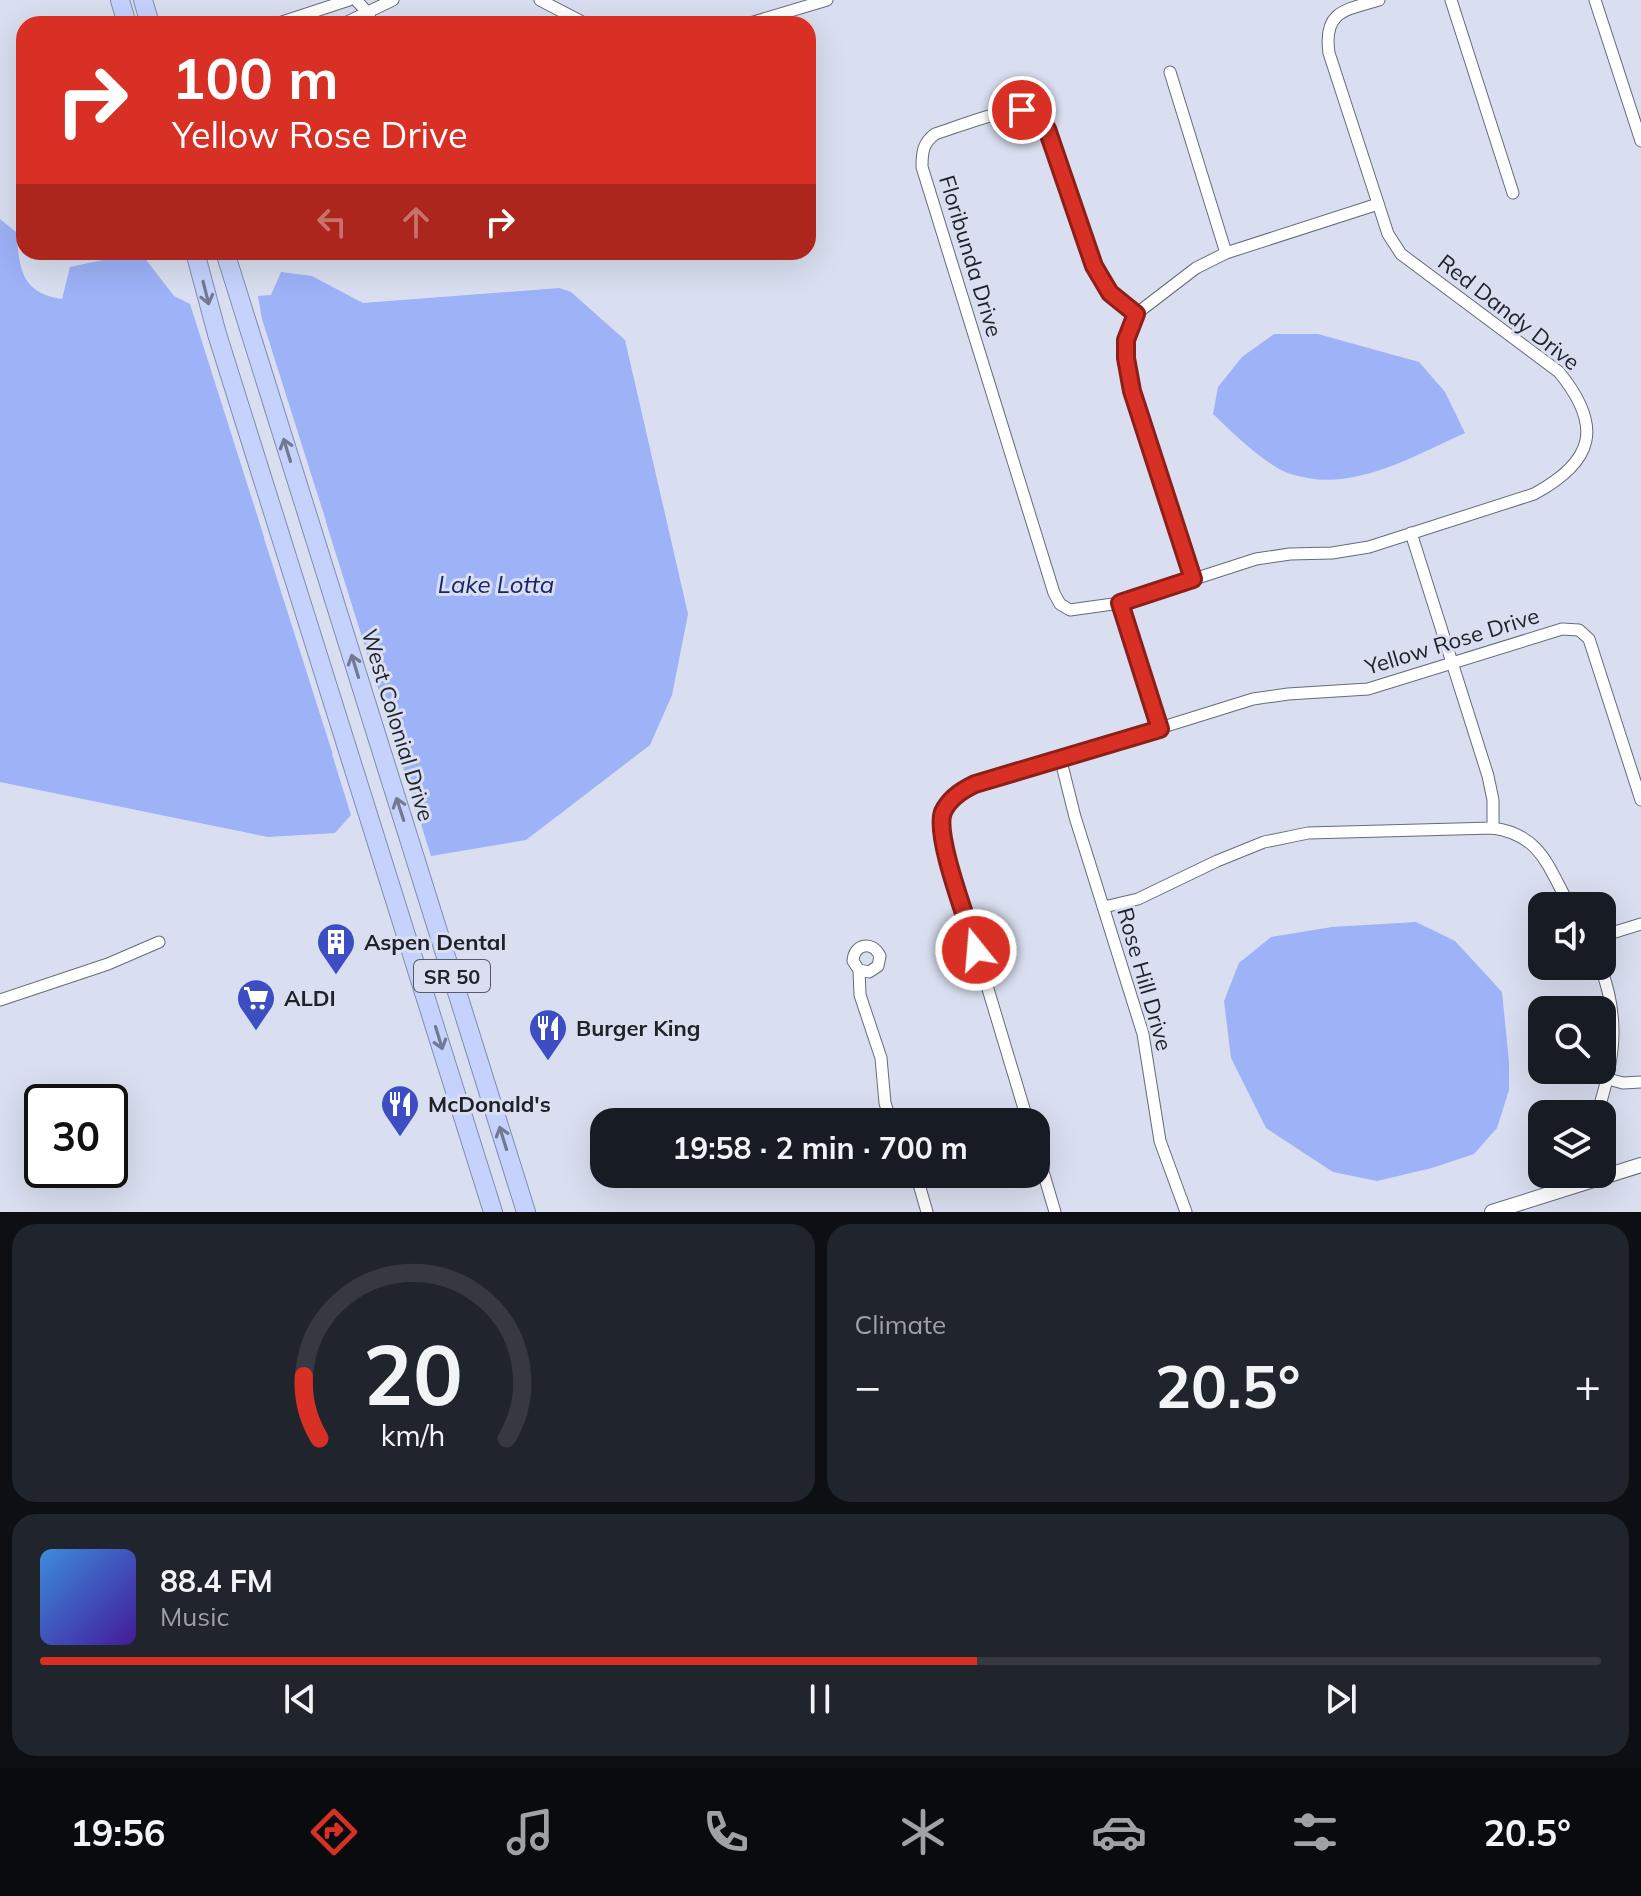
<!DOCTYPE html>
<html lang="en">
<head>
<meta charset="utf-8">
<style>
	:root { --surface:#171b24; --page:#20242c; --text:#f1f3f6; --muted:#9ea1a6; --line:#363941; --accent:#d93025 }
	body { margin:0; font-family:Mulish,sans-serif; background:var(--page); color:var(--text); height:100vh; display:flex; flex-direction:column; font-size:30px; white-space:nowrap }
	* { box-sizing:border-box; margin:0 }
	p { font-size:26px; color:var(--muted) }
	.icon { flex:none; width:44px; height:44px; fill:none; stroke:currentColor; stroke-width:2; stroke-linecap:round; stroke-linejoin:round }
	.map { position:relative; height:1212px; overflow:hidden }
	.side { display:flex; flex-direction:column; gap:12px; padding:12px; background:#0d0f14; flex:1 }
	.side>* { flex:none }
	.top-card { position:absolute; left:16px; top:16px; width:800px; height:244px; border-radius:24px; box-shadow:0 8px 32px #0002; background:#d93025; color:#fff; overflow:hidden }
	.buttons { position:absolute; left:1528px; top:892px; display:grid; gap:16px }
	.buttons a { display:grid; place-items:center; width:88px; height:88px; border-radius:16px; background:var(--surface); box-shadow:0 8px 32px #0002; font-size:40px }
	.speed { position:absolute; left:24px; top:1084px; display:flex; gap:16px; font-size:40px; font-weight:700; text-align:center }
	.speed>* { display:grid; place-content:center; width:104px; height:104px; border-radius:50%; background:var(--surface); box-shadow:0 8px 32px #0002; line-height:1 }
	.speed .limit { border:4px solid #111; border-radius:12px; background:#fff; color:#111 }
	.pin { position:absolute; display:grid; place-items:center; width:68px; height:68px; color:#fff; margin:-34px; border:4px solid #fff; border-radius:50%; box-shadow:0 2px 8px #0007 }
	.me { position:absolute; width:88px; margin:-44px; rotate:343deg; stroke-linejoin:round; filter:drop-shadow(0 0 6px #0008) }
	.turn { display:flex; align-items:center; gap:28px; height:168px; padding:0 24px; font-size:36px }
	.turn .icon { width:104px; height:104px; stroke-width:2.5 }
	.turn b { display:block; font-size:56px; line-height:68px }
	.lanes { display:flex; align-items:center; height:76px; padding:0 24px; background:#0003; justify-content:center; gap:40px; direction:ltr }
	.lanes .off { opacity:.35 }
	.big { font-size:60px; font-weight:700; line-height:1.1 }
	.side .widget { flex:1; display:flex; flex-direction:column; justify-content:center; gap:12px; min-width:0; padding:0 28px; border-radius:24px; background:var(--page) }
	.side .dial { align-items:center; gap:0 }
	.dial svg { height:208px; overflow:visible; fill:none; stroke:var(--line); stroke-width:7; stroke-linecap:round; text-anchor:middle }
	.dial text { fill:var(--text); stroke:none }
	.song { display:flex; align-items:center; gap:24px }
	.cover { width:96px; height:96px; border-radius:12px; background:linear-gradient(135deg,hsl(210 70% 55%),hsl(260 70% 35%)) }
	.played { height:8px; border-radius:4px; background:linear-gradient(90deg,var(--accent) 60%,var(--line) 60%) }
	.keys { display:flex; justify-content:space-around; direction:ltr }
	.heat { display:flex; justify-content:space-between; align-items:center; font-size:44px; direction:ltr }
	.side .tiles { flex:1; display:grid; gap:12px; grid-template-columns:1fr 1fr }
	.widget:last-child { grid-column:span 2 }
	.trip { position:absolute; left:590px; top:1108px; width:460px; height:80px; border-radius:24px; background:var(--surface); box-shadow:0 8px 32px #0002; font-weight:700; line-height:80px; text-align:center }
	.menu { display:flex; height:128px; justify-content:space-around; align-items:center; background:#090b0e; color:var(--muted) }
	.menu .icon { width:56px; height:56px }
	.menu .selected { color:var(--accent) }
	.menu b { font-size:36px; color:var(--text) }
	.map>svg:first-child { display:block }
	.water { fill:#9db2f7 }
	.pier { fill:#d9dff0 }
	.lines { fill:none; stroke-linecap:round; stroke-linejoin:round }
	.minor-casing { stroke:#666b7a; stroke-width:13 }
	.tertiary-casing { stroke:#666b7a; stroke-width:16 }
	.trunk-casing { stroke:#818db2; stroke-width:20 }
	.minor { stroke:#fff; stroke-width:11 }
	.tertiary { stroke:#fff; stroke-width:14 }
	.trunk { stroke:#c4d2fc; stroke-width:18 }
	.oneway { stroke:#727a92 }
	.route-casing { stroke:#8d1f18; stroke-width:20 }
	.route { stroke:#d93025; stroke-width:14 }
	.labels { text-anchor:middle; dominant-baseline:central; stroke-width:6; stroke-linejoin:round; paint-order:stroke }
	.shield { fill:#d9dff0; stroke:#585b65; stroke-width:2 }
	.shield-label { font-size:20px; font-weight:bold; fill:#202229 }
	.street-label { font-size:22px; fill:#202229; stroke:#d9dff0 }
	.poi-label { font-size:22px; font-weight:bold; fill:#202229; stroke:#d9dff0; text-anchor:start }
	.water-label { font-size:24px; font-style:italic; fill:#19226f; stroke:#d9dff0 }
</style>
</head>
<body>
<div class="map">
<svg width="1641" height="1212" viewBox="0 0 1641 1212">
	<rect width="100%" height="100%" fill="#d9dff0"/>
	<g class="water">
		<path d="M0,219L16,232C20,268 20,293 62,299L70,267L140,252L174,296L190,304L265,540L326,521L262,319L258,296L271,295L281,272L312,276L363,303L559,288L571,292L625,340L688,614L672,695L650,745L526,840L431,856L393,735L332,754L351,815L335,833L268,837L0,782Z"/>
		<path d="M1274,334H1318L1419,362L1445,392L1465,433C1411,457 1351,494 1291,474C1266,466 1232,432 1213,414L1218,387L1242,357Z"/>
		<path d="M1416,922L1455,941L1502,992L1509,1062V1090L1497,1128L1474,1154L1432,1168L1377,1181L1333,1172L1266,1128L1231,1058L1224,1001L1239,963L1271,937L1332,927Z"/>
	</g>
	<path class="pier" d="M325,519L393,736L333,755L264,538Z"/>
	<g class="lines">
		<defs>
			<g id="minor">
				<path d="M356,0L368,13L372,24"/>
				<path d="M540,0L586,24"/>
				<path d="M1451,0L1513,193"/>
				<path d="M1595,0L1641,141"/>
				<path d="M276,24L349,0"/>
				<path d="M343,24L393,0"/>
				<path d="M747,24L827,0"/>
				<path d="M1170,72L1226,253"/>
				<path d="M1136,314L1110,293L1094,266L1047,129C1040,121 1032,112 1022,110C1005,108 954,128 935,134C923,143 922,152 922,167L1054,593L1060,604L1070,610L1120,603L1256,559L1290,554L1332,553L1369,547L1534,494C1595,461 1603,426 1559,372L1401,254L1388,234L1329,53C1323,11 1345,10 1379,0"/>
				<path d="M1411,533L1488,776L1493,800V828"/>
				<path d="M1193,579L1132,391L1126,358V340L1136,314L1196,268L1226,253L1378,204"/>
				<path d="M1120,603L1160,729"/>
				<path d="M1060,757L1075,817L1143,1034L1160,1141L1186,1212"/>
				<path d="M1104,907L1138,899L1217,861L1264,842L1308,833L1493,828C1542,835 1548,868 1570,906"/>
				<path d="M1602,936L1641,924"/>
				<path d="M859,970L869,972L878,966L880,956C872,940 854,944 853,961L859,970L860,995L881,1058L885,1103L891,1122"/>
				<path d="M0,1000L108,964L159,942"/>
				<path d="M1608,1079L1623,1083L1641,1082"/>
				<path d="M1597,1114C1614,1062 1621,1019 1600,966"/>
				<path d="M1028,1122L942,836C942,810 945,805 964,789L1253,699L1288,694L1368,689L1562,629L1579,630L1589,639L1641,800"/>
				<path d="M1036,1148L1055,1212"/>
				<path d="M916,1174L927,1212"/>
			</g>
			<path id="tertiary" d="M1492,1212L1641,1165"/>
			<g id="trunk">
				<path d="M120,0L127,24"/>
				<path d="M143,0L150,24"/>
				<path d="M195,252L217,334L493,1212"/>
				<path d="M225,252L526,1212"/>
			</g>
		</defs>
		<use href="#minor" class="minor-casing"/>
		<use href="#tertiary" class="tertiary-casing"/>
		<use href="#trunk" class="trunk-casing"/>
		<use href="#minor" class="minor"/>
		<use href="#tertiary" class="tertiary"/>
		<use href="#trunk" class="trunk"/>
	</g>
	<defs><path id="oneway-shaft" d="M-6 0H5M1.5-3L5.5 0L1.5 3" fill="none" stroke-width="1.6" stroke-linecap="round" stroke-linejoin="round" transform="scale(2)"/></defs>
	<g class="oneway">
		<use href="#oneway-shaft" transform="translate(206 293) rotate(76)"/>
		<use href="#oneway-shaft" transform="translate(287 450) rotate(-107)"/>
		<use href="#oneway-shaft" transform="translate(355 666) rotate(-107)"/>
		<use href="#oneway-shaft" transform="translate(400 809) rotate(-108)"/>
		<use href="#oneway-shaft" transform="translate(439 1038) rotate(73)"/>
		<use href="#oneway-shaft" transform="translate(503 1138) rotate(-107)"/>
	</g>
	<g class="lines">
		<defs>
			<path id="route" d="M976,950C968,922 934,836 943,812C949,799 962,790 975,784L1160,729L1120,603L1193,579L1132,391L1126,358V340L1136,314L1110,293L1094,266L1047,129L1035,116L1022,110"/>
		</defs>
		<use href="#route" class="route-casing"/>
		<use href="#route" class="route"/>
	</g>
	<defs>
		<symbol id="building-pin" viewBox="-11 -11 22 30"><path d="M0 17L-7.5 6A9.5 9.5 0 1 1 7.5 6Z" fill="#3c4ec1" stroke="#d9dff0"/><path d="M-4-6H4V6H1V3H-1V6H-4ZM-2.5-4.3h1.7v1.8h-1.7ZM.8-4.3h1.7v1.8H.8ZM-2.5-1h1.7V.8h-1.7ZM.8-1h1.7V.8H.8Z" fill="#fff"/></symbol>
		<symbol id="supermarket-pin" viewBox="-11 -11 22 30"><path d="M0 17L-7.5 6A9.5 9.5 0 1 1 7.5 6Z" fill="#3c4ec1" stroke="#d9dff0"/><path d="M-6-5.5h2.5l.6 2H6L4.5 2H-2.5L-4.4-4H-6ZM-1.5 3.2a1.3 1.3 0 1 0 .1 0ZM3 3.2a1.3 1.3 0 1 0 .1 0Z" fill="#fff"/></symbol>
		<symbol id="restaurant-pin" viewBox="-11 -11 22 30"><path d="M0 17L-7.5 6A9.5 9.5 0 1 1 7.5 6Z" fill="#3c4ec1" stroke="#d9dff0"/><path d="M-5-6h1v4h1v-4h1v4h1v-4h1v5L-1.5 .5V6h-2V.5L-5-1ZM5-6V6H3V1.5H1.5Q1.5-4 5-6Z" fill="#fff"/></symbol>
	</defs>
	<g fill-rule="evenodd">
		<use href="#building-pin" x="314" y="920" width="44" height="60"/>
		<use href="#supermarket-pin" x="234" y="976" width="44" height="60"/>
		<use href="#restaurant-pin" x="526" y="1006" width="44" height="60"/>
		<use href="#restaurant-pin" x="378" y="1082" width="44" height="60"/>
	</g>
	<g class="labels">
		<rect class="shield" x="414" y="960" width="76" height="32" rx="6"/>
		<g class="shield-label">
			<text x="452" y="976">SR 50</text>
		</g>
		<g class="street-label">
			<text transform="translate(971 256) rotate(73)">Floribunda Drive</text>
			<text transform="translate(1509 312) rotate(38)">Red Dandy Drive</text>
			<text transform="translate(1452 641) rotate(-17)">Yellow Rose Drive</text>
			<text transform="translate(398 725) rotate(73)">West Colonial Drive</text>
			<text transform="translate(1145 979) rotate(74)">Rose Hill Drive</text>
		</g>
		<g class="poi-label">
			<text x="364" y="942">Aspen Dental</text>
			<text x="284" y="998">ALDI</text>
			<text x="576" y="1028">Burger King</text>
			<text x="428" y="1104">McDonald's</text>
		</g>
		<g class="water-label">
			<text x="496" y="584">Lake Lotta</text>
		</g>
	</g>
</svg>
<div class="buttons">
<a><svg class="icon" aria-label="sound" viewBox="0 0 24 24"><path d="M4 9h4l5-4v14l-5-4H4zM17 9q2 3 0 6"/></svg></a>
<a><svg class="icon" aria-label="search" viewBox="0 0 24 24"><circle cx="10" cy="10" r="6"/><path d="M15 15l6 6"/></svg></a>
<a><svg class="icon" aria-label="layers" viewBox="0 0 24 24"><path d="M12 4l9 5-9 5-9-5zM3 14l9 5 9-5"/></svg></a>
</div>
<div class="speed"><div class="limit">30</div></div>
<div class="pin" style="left:1022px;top:110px;background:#d93025"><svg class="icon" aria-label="arrive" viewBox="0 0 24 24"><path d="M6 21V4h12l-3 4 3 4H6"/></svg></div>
<svg class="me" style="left:976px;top:950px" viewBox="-20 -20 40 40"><circle r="17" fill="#d93025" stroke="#fff" stroke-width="3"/><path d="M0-11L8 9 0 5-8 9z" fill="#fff"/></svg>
<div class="trip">19:58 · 2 min · 700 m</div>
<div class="top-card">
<div class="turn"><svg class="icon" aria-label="right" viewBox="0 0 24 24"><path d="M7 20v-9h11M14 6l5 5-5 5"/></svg><div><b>100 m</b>Yellow Rose Drive</div></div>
<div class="lanes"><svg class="icon off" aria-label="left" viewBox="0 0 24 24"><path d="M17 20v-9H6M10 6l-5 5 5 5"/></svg><svg class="icon off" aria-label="ahead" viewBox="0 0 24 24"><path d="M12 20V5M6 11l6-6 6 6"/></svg><svg class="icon" aria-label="right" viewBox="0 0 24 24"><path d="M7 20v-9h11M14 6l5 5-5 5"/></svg></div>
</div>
</div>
<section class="side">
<div class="tiles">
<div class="widget dial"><svg viewBox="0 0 100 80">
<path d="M14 69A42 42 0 1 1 86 69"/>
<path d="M14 69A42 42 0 0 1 8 45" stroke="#d93025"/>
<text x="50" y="56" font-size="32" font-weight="700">20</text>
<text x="50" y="72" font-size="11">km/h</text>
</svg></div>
<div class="widget"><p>Climate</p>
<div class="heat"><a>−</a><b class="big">20.5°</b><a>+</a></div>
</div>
<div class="widget">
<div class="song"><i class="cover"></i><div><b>88.4 FM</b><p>Music</p></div></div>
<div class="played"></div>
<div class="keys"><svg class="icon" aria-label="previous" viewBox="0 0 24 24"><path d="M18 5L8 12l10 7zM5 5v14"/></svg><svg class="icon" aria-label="pause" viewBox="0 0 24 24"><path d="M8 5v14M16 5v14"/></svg><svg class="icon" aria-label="next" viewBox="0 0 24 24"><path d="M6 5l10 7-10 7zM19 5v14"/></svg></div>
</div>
</div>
</section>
<nav class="menu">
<b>19:56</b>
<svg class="icon selected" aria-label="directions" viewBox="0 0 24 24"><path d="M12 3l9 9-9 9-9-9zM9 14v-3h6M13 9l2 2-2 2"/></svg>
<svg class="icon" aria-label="music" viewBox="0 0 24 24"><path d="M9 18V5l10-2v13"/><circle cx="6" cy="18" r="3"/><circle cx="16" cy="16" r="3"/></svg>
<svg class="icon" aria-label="phone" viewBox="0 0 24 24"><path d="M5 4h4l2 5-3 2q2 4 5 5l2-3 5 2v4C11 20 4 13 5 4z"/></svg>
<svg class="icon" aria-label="climate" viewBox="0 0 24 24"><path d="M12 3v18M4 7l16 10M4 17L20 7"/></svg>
<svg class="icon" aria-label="car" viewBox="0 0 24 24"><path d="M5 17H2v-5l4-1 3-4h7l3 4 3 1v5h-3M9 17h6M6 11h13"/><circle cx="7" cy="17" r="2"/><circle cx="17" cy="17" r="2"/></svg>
<svg class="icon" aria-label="filters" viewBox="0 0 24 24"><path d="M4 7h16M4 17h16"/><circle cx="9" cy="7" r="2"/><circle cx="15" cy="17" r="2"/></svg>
<b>20.5°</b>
</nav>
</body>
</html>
